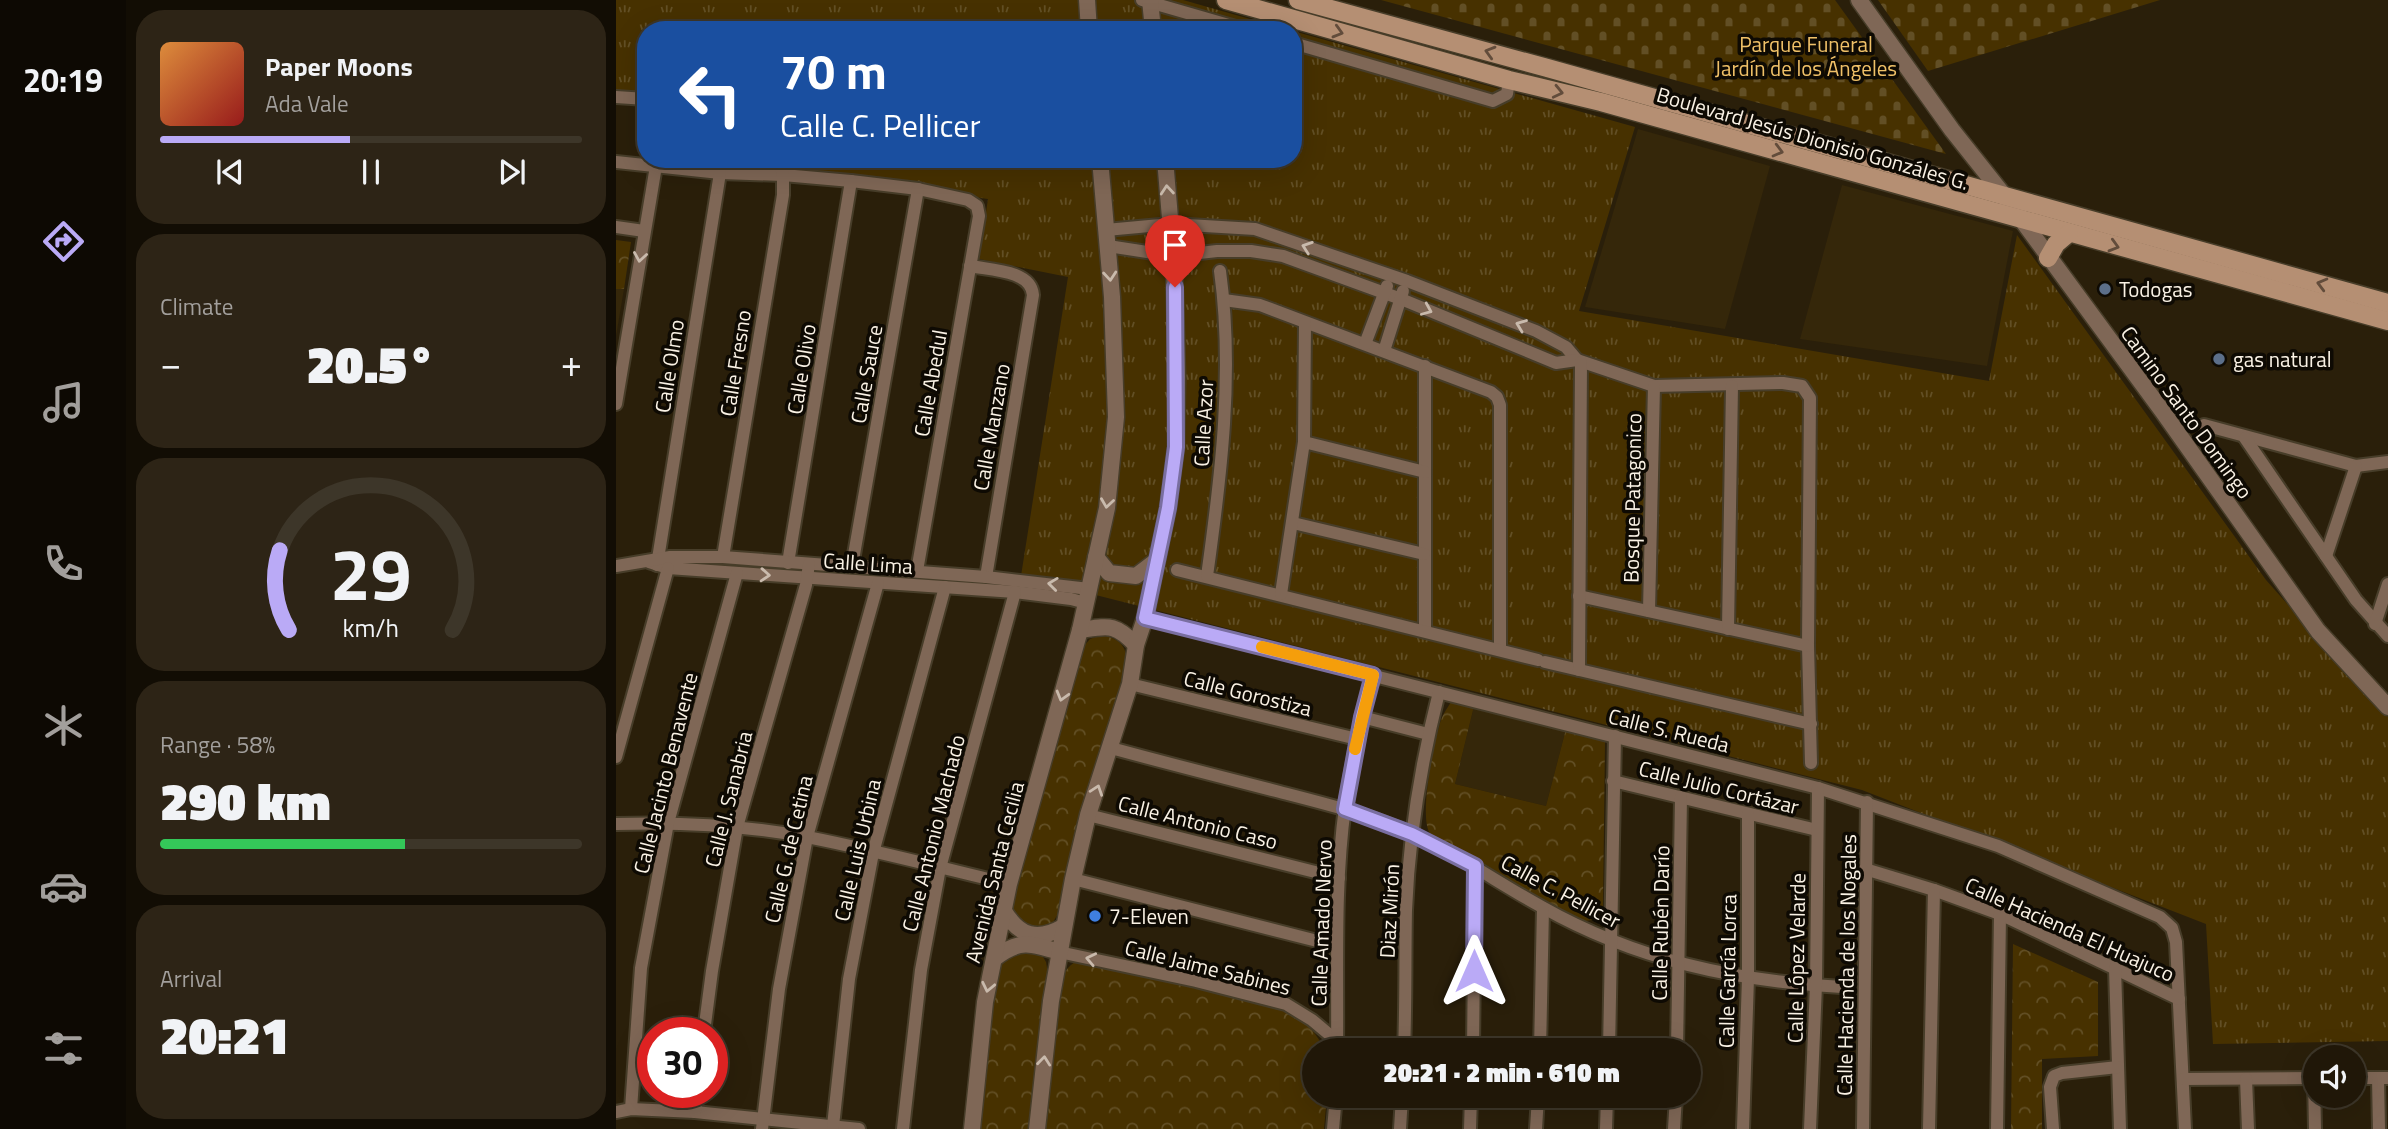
<!DOCTYPE html>
<html lang="en">
<head>
<meta charset="utf-8">
<style>
	:root { --surface:#201708; --page:#2d2416; --text:#f1f3f6; --muted:#a29f9c; --line:#3d3629; --accent:#baaaf6 }
	body { margin:0; font-family:"Titillium Web",sans-serif; background:var(--page); color:var(--text); height:100vh; display:flex; flex-direction:column; font-size:26px; white-space:nowrap }
	* { box-sizing:border-box; margin:0 }
	p { font-size:23px; color:var(--muted) }
	.icon { flex:none; width:38px; height:38px; fill:none; stroke:currentColor; stroke-width:2; stroke-linecap:round; stroke-linejoin:round }
	.map { position:relative; flex:1; overflow:hidden }
	.panel { display:flex; flex-direction:column; gap:10px; padding:10px; background:#120d04; width:490px }
	.panel>* { flex:none }
	.top-card { position:absolute; left:21px; top:21px; width:665px; height:147px; border-radius:28px; box-shadow:0 7px 28px #0002,0 0 0 2px var(--line); background:#1a4fa0; color:#fff; overflow:hidden }
	.fabs { position:absolute; left:1687px; top:1045px; display:grid; gap:14px }
	.fabs a { display:grid; place-items:center; width:63px; height:63px; border-radius:50%; background:var(--surface); box-shadow:0 7px 28px #0002,0 0 0 2px var(--line); font-size:35px }
	.speed { position:absolute; left:21px; top:1017px; display:flex; gap:14px; font-size:35px; font-weight:700; text-align:center }
	.speed>* { display:grid; place-content:center; width:91px; height:91px; border-radius:50%; background:var(--surface); box-shadow:0 7px 28px #0002,0 0 0 2px var(--line); line-height:1 }
	.speed .limit { border:10px solid #d22; background:#fff; color:#111 }
	.pin { position:absolute; display:grid; place-items:center; width:60px; height:60px; color:#fff; margin:-72px -30px; border-radius:50% 50% 50% 0; rotate:-45deg; box-shadow:0 0 7px #0007 }
	.pin .icon { rotate:45deg }
	.me { position:absolute; width:77px; margin:-38px; rotate:0deg; stroke-linejoin:round; filter:drop-shadow(0 0 5px #0008) }
	.turn { display:flex; align-items:center; gap:24px; height:147px; padding:0 28px; font-size:32px }
	.turn .icon { width:91px; height:91px; stroke-width:2.5 }
	.turn b { display:block; font-size:49px; line-height:60px }
	.big { font-size:52px; font-weight:800; line-height:1.1 }
	.panel .card { flex:1; display:flex; flex-direction:column; justify-content:center; gap:10px; min-width:0; padding:0 24px; border-radius:28px; background:var(--page) }
	.panel .dial { align-items:center; gap:0 }
	.dial svg { height:182px; overflow:visible; fill:none; stroke:var(--line); stroke-width:7; stroke-linecap:round; text-anchor:middle }
	.dial text { fill:var(--text); stroke:none }
	.song { display:flex; align-items:center; gap:21px }
	.cover { width:84px; height:84px; border-radius:10px; background:linear-gradient(135deg,hsl(30 70% 55%),hsl(0 70% 35%)) }
	.played { height:7px; border-radius:4px; background:linear-gradient(90deg,var(--accent) 45%,var(--line) 45%) }
	.keys { display:flex; justify-content:space-around; direction:ltr }
	.heat { display:flex; justify-content:space-between; align-items:center; font-size:38px; direction:ltr }
	.charge { height:10px; border-radius:5px; background:linear-gradient(90deg,#34c759 58%,var(--line) 0) }
	.trip { position:absolute; left:686px; top:1038px; width:399px; height:70px; border-radius:35px; background:var(--surface); box-shadow:0 7px 28px #0002,0 0 0 2px var(--line); font-weight:800; line-height:70px; text-align:center }
	main { display:flex; flex:1; min-height:0 }
	.dock { display:flex; flex-direction:column; width:126px; justify-content:space-around; align-items:center; background:#0d0903; color:var(--muted) }
	.dock .icon { width:49px; height:49px }
	.dock .selected { color:var(--accent) }
	.dock b { font-size:32px; color:var(--text) }
	.map>svg:first-child { display:block }
	.built { fill:#35270a }
	.grass { fill:url(#grass-tufts) }
	.cemetery { fill:url(#cemetery-stones) }
	.park { fill:url(#park-crowns) }
	.lines { fill:none; stroke-linecap:round; stroke-linejoin:round }
	.minor-casing { stroke:#473d29; stroke-width:16 }
	.tertiary-casing { stroke:#473d29; stroke-width:19 }
	.secondary-casing { stroke:#473d29; stroke-width:21 }
	.minor { stroke:#7f6756; stroke-width:12 }
	.tertiary { stroke:#7f6756; stroke-width:16 }
	.secondary { stroke:#b58f73; stroke-width:18 }
	.oneway { stroke:#624c3b }
	.oneway2 { stroke:#c9baac }
	.route-casing { stroke:#796ea0; stroke-width:18 }
	.route { stroke:#baaaf6; stroke-width:12 }
	.slow { stroke:#f59e0b; stroke-width:12 }
	.service-dot { fill:#5c6f8a; stroke:#0e0a03; stroke-width:2.5 }
	.shop-dot { fill:#3f7fe0; stroke:#0e0a03; stroke-width:2.5 }
	.labels { text-anchor:middle; dominant-baseline:central; stroke-width:7; stroke-linejoin:round; paint-order:stroke }
	.park-label { font-size:21px; fill:#f0c168; stroke:#0e0a03 }
	.street-label { font-size:21px; fill:#faf2e5; stroke:#0e0a03 }
	.poi-label { font-size:21px; fill:#faf2e5; stroke:#0e0a03; text-anchor:start }
</style>
</head>
<body>
<main>
<nav class="dock">
<b>20:19</b>
<svg class="icon selected" aria-label="directions" viewBox="0 0 24 24"><path d="M12 3l9 9-9 9-9-9zM9 14v-3h6M13 9l2 2-2 2"/></svg>
<svg class="icon" aria-label="music" viewBox="0 0 24 24"><path d="M9 18V5l10-2v13"/><circle cx="6" cy="18" r="3"/><circle cx="16" cy="16" r="3"/></svg>
<svg class="icon" aria-label="phone" viewBox="0 0 24 24"><path d="M5 4h4l2 5-3 2q2 4 5 5l2-3 5 2v4C11 20 4 13 5 4z"/></svg>
<svg class="icon" aria-label="climate" viewBox="0 0 24 24"><path d="M12 3v18M4 7l16 10M4 17L20 7"/></svg>
<svg class="icon" aria-label="car" viewBox="0 0 24 24"><path d="M5 17H2v-5l4-1 3-4h7l3 4 3 1v5h-3M9 17h6M6 11h13"/><circle cx="7" cy="17" r="2"/><circle cx="17" cy="17" r="2"/></svg>
<svg class="icon" aria-label="filters" viewBox="0 0 24 24"><path d="M4 7h16M4 17h16"/><circle cx="9" cy="7" r="2"/><circle cx="15" cy="17" r="2"/></svg>
</nav>
<section class="panel">
<div class="card">
<div class="song"><i class="cover"></i><div><b>Paper Moons</b><p>Ada Vale</p></div></div>
<div class="played"></div>
<div class="keys"><svg class="icon" aria-label="previous" viewBox="0 0 24 24"><path d="M18 5L8 12l10 7zM5 5v14"/></svg><svg class="icon" aria-label="pause" viewBox="0 0 24 24"><path d="M8 5v14M16 5v14"/></svg><svg class="icon" aria-label="next" viewBox="0 0 24 24"><path d="M6 5l10 7-10 7zM19 5v14"/></svg></div>
</div>
<div class="card"><p>Climate</p>
<div class="heat"><a>−</a><b class="big">20.5°</b><a>+</a></div>
</div>
<div class="card dial"><svg viewBox="0 0 100 80">
<path d="M14 69A42 42 0 1 1 86 69"/>
<path d="M14 69A42 42 0 0 1 10 34" stroke="#baaaf6"/>
<text x="50" y="56" font-size="32" font-weight="700">29</text>
<text x="50" y="72" font-size="11">km/h</text>
</svg></div>
<div class="card"><p>Range · 58%</p><b class="big">290 km</b><div class="charge"></div></div>
<div class="card"><p>Arrival</p><b class="big">20:21</b></div>
</section>
<div class="map">
<svg width="1772" height="1129" viewBox="0 0 1772 1129">
	<defs>
		<pattern id="grass-tufts" width="24" height="20" patternUnits="userSpaceOnUse" patternTransform="scale(1.75)"><rect width="24" height="20" fill="#473100"/><path d="M3 7l-1-3M5 7V3M7 7l1-3M15 17l-1-3M17 17v-4M19 17l1-3" fill="none" stroke="#624f25"/></pattern>
		<pattern id="cemetery-stones" width="16" height="16" patternUnits="userSpaceOnUse" patternTransform="scale(1.75)"><rect width="16" height="16" fill="#473100"/><path d="M2 7V4a2 2 0 0 1 4 0v3zM10 15v-3a2 2 0 0 1 4 0v3z" fill="#624f25"/></pattern>
		<pattern id="park-crowns" width="20" height="18" patternUnits="userSpaceOnUse" patternTransform="scale(1.75)"><rect width="20" height="18" fill="#473100"/><path d="M2 6a3 3 0 1 1 6 0M12 15a3 3 0 1 1 6 0" fill="none" stroke="#624f25"/></pattern>
	</defs>
	<rect width="100%" height="100%" fill="#2a1f0a"/>
	<g class="built">
		<path d="M1022,129L1154,166L1109,329L969,307Z"/>
		<path d="M1226,185L1397,231L1371,366L1184,339Z"/>
		<path d="M0,289H8L0,336Z"/>
		<path d="M858,706L950,729L930,806L839,784Z"/>
	</g>
	<g class="grass">
		<path d="M0,0H567L673,30H30V93L0,91Z"/>
		<path d="M677,31L1019,127L963,311L1373,381L1401,235L1650,580L1772,717V1041L1597,1044L1590,924L1246,790L405,576L452,277L363,259L372,199L167,170L165,159H677Z"/>
		<path d="M202,569L398,582L397,588L202,574Z"/>
	</g>
	<g class="cemetery">
		<path d="M765,0H1219L1330,154Z"/>
		<path d="M1262,0H1544L1312,71Z"/>
	</g>
	<g class="park">
		<path d="M0,240L15,242L8,289H0Z"/>
		<path d="M485,635C501,638 509,643 511,660L443,912L436,924L422,929L408,928L398,918L396,906L412,832L468,646L474,639Z"/>
		<path d="M835,702L858,706L839,784L930,806L950,729L989,740L987,909L983,919L969,921L949,912L815,835C802,820 817,748 823,727C825,717 830,710 835,702Z"/>
		<path d="M1397,944L1482,982V1056L1426,1059V1129H1395Z"/>
		<path d="M392,951L424,952L430,962L432,974L413,1129H363L370,1050L381,969Z"/>
		<path d="M469,958L669,1010C689,1020 699,1031 709,1050H698V1096H711L708,1129H428L445,979C451,967 456,962 469,958Z"/>
	</g>
	<g class="lines">
		<defs>
			<g id="minor">
				<path d="M526,0L630,30"/>
				<path d="M677,43L877,101L891,94L893,80"/>
				<path d="M0,97L30,99"/>
				<path d="M0,162L104,173L167,175L235,181L302,189L352,200L361,206L363,216L301,571"/>
				<path d="M0,227L28,231"/>
				<path d="M490,230L555,224L639,229L791,281L920,331L950,347L961,360"/>
				<path d="M492,246L557,256L601,251H635L667,256L785,299L940,363L961,360L1038,386L1167,383L1186,386L1194,398L1192,646L1195,763"/>
				<path d="M354,266C374,270 415,270 417,295L370,577"/>
				<path d="M608,300L644,305L875,392L881,397L884,405V650"/>
				<path d="M749,344L771,286"/>
				<path d="M768,351L787,291"/>
				<path d="M809,366V631"/>
				<path d="M0,404L40,166"/>
				<path d="M1588,425L1740,466L1772,462"/>
				<path d="M1629,438L1740,600L1772,636"/>
				<path d="M688,442L809,472"/>
				<path d="M677,523L808,554"/>
				<path d="M1710,556L1740,466"/>
				<path d="M107,557L167,195V175L162,159"/>
				<path d="M33,562L52,568L399,592L455,599L470,603"/>
				<path d="M172,563L235,181"/>
				<path d="M41,565L104,173"/>
				<path d="M0,566L54,557H107L370,577L473,589"/>
				<path d="M236,566L302,189"/>
				<path d="M561,570L922,660"/>
				<path d="M591,576C605,476 618,372 604,271"/>
				<path d="M665,594L688,442L689,323"/>
				<path d="M963,596L1192,646"/>
				<path d="M1033,611L1038,386"/>
				<path d="M529,618L1202,788L1382,846L1544,917L1556,928L1560,942L1569,1129"/>
				<path d="M1759,624L1772,584"/>
				<path d="M1112,629L1116,386"/>
				<path d="M929,662L1195,724"/>
				<path d="M963,670L965,362"/>
				<path d="M514,684L741,739"/>
				<path d="M746,717L812,734"/>
				<path d="M495,748C550,763 605,777 660,791C706,803 753,814 796,834C842,854 882,883 926,907C1020,960 1118,981 1226,987"/>
				<path d="M0,757L52,568"/>
				<path d="M997,781L1201,830"/>
				<path d="M472,815L723,878"/>
				<path d="M0,824C64,822 128,825 191,837C258,850 326,868 393,884"/>
				<path d="M1249,869L1318,890L1384,914L1563,999"/>
				<path d="M457,879L721,946"/>
				<path d="M443,952L580,981L670,1004L696,1020L721,1041"/>
				<path d="M1499,968L1504,1129"/>
				<path d="M88,1032L96,971L121,827L190,585L193,564"/>
				<path d="M721,1050C722,969 718,888 729,807C736,763 745,719 757,675"/>
				<path d="M788,1050C790,1003 789,957 790,910C793,836 805,763 823,692"/>
				<path d="M857,1050L859,866"/>
				<path d="M924,1050L927,908"/>
				<path d="M993,1050L999,736"/>
				<path d="M1061,1050L1065,797"/>
				<path d="M1698,1078L1699,1129"/>
				<path d="M1738,1078H1772"/>
				<path d="M1762,1078L1763,1129"/>
				<path d="M1567,1079L1699,1078"/>
				<path d="M1630,1079L1632,1129"/>
				<path d="M15,1109L25,968L52,823L121,573"/>
				<path d="M0,1112L15,1109L79,1112L243,1129"/>
				<path d="M79,1112L81,1092"/>
				<path d="M217,1126L233,979L257,853L329,587"/>
				<path d="M146,1129L163,989L191,837L262,583"/>
				<path d="M287,1129L305,970L324,868L399,592"/>
				<path d="M717,1129L720,1096"/>
				<path d="M784,1129L786,1096"/>
				<path d="M854,1129L855,1096"/>
				<path d="M920,1129L922,1096"/>
				<path d="M990,1129L991,1096"/>
				<path d="M1058,1129L1060,1096"/>
				<path d="M1127,1129L1132,978V814"/>
				<path d="M1194,1129L1200,985L1202,788"/>
				<path d="M1247,1129L1251,802"/>
				<path d="M1313,1129L1318,890"/>
				<path d="M1381,1129L1384,914"/>
				<path d="M1437,1129L1434,1087L1438,1076L1446,1073L1502,1067"/>
			</g>
			<g id="tertiary">
				<path d="M471,0L473,30"/>
				<path d="M534,0L537,30"/>
				<path d="M1243,0L1336,130L1386,193L1547,412L1702,631L1772,707"/>
				<path d="M480,557L493,573L520,576L541,560"/>
				<path d="M464,630C493,626 499,623 520,645"/>
				<path d="M388,911C403,936 421,942 447,927"/>
				<path d="M379,958C403,939 415,943 443,952"/>
				<path d="M356,1129L369,1002L393,884L464,630L491,508L500,417L496,297L484,159"/>
				<path d="M421,1129L435,1001L457,879L472,815L514,684L520,645L529,618L552,508L560,447L561,377L558,265L549,159"/>
			</g>
			<g id="secondary">
				<path d="M610,0L893,80L985,102L1772,321"/>
				<path d="M682,0C1046,98 1408,202 1772,303"/>
				<path d="M1432,258L1440,244L1453,233"/>
			</g>
		</defs>
		<use href="#minor" class="minor-casing"/>
		<use href="#tertiary" class="tertiary-casing"/>
		<use href="#secondary" class="secondary-casing"/>
		<use href="#minor" class="minor"/>
		<use href="#tertiary" class="tertiary"/>
		<use href="#secondary" class="secondary"/>
	</g>
	<defs><path id="oneway-chevron" d="M-2-3.5L2.5 0L-2 3.5" fill="none" stroke-width="1.6" stroke-linecap="round" stroke-linejoin="round" transform="scale(1.75)"/></defs>
	<g class="oneway">
		<use href="#oneway-chevron" transform="translate(722 32) rotate(16)"/>
		<use href="#oneway-chevron" transform="translate(874 52) rotate(-164)"/>
		<use href="#oneway-chevron" transform="translate(942 92) rotate(13)"/>
		<use href="#oneway-chevron" transform="translate(1162 151) rotate(15)"/>
		<use href="#oneway-chevron" transform="translate(1498 246) rotate(16)"/>
		<use href="#oneway-chevron" transform="translate(1706 284) rotate(-165)"/>
	</g>
	<g class="oneway2">
		<use href="#oneway-chevron" transform="translate(551 190) rotate(-95)"/>
		<use href="#oneway-chevron" transform="translate(691 247) rotate(-161)"/>
		<use href="#oneway-chevron" transform="translate(24 257) rotate(99)"/>
		<use href="#oneway-chevron" transform="translate(494 276) rotate(85)"/>
		<use href="#oneway-chevron" transform="translate(811 310) rotate(23)"/>
		<use href="#oneway-chevron" transform="translate(905 325) rotate(-159)"/>
		<use href="#oneway-chevron" transform="translate(491 503) rotate(98)"/>
		<use href="#oneway-chevron" transform="translate(149 575) rotate(4)"/>
		<use href="#oneway-chevron" transform="translate(437 584) rotate(-173)"/>
		<use href="#oneway-chevron" transform="translate(446 696) rotate(106)"/>
		<use href="#oneway-chevron" transform="translate(481 790) rotate(-71)"/>
		<use href="#oneway-chevron" transform="translate(475 959) rotate(-168)"/>
		<use href="#oneway-chevron" transform="translate(372 987) rotate(102)"/>
		<use href="#oneway-chevron" transform="translate(428 1061) rotate(-84)"/>
	</g>
	<g class="lines">
		<defs>
			<path id="route" d="M559,287L560,447L552,508L529,618L757,675L746,717L729,809L796,834L859,866L858,971"/>
		</defs>
		<use href="#route" class="route-casing"/>
		<use href="#route" class="route"/>
		<path class="slow" d="M646,647L757,675L739,749"/>
	</g>
	<g class="service-dot">
		<circle cx="1489" cy="289" r="7"/>
		<circle cx="1603" cy="359" r="7"/>
	</g>
	<circle class="shop-dot" cx="479" cy="916" r="7"/>
	<g class="labels">
		<g class="park-label">
			<text x="1190" y="44">Parque Funeral<tspan x="1190" dy="24">Jardín de los Ángeles</tspan></text>
		</g>
		<g class="street-label">
			<text transform="translate(1197 138) rotate(16)">Boulevard Jesús Dionisio Gonzáles G.</text>
			<text transform="translate(119 363) rotate(-81)">Calle Fresno</text>
			<text transform="translate(53 366) rotate(-81)">Calle Olmo</text>
			<text transform="translate(185 369) rotate(-81)">Calle Olivo</text>
			<text transform="translate(250 374) rotate(-80)">Calle Sauce</text>
			<text transform="translate(314 383) rotate(-80)">Calle Abedul</text>
			<text transform="translate(1571 412) rotate(54)">Camino Santo Domingo</text>
			<text transform="translate(587 423) rotate(-87)">Calle Azor</text>
			<text transform="translate(375 427) rotate(-80)">Calle Manzano</text>
			<text transform="translate(1016 498) rotate(-89)">Bosque Patagonico</text>
			<text transform="translate(252 563) rotate(4)">Calle Lima</text>
			<text transform="translate(632 693) rotate(14)">Calle Gorostiza</text>
			<text transform="translate(1053 730) rotate(14)">Calle S. Rueda</text>
			<text transform="translate(49 773) rotate(-76)">Calle Jacinto Benavente</text>
			<text transform="translate(1103 787) rotate(14)">Calle Julio Cortázar</text>
			<text transform="translate(112 799) rotate(-76)">Calle J. Sanabria</text>
			<text transform="translate(582 822) rotate(14)">Calle Antonio Caso</text>
			<text transform="translate(317 833) rotate(-76)">Calle Antonio Machado</text>
			<text transform="translate(172 849) rotate(-77)">Calle G. de Cetina</text>
			<text transform="translate(241 850) rotate(-77)">Calle Luis Urbina</text>
			<text transform="translate(378 872) rotate(-76)">Avenida Santa Cecilia</text>
			<text transform="translate(945 891) rotate(28)">Calle C. Pellicer</text>
			<text transform="translate(773 911) rotate(-87)">Diaz Mirón</text>
			<text transform="translate(705 923) rotate(-88)">Calle Amado Nervo</text>
			<text transform="translate(1044 923) rotate(-89)">Calle Rubén Darío</text>
			<text transform="translate(1454 929) rotate(24)">Calle Hacienda El Huajuco</text>
			<text transform="translate(1180 958) rotate(-89)">Calle López Velarde</text>
			<text transform="translate(1230 965) rotate(-89)">Calle Hacienda de los Nogales</text>
			<text transform="translate(592 967) rotate(14)">Calle Jaime Sabines</text>
			<text transform="translate(1111 971) rotate(-89)">Calle García Lorca</text>
		</g>
		<g class="poi-label">
			<text x="1503" y="289">Todogas</text>
			<text x="1617" y="359">gas natural</text>
			<text x="493" y="916">7-Eleven</text>
		</g>
	</g>
</svg>
<div class="fabs">
<a><svg class="icon" aria-label="sound" viewBox="0 0 24 24"><path d="M4 9h4l5-4v14l-5-4H4zM17 9q2 3 0 6"/></svg></a>
</div>
<div class="speed"><div class="limit">30</div></div>
<div class="pin" style="left:559px;top:287px;background:#d93025"><svg class="icon" aria-label="arrive" viewBox="0 0 24 24"><path d="M6 21V4h12l-3 4 3 4H6"/></svg></div>
<svg class="me" style="left:858px;top:971px" viewBox="-20 -20 40 40"><path d="M0-17L14 15 0 8-14 15z" fill="#baaaf6" stroke="#fff" stroke-width="4"/></svg>
<div class="trip">20:21 · 2 min · 610 m</div>
<div class="top-card">
<div class="turn"><svg class="icon" aria-label="left" viewBox="0 0 24 24"><path d="M17 20v-9H6M10 6l-5 5 5 5"/></svg><div><b>70 m</b>Calle C. Pellicer</div></div>
</div>
</div>
</main>
</body>
</html>
